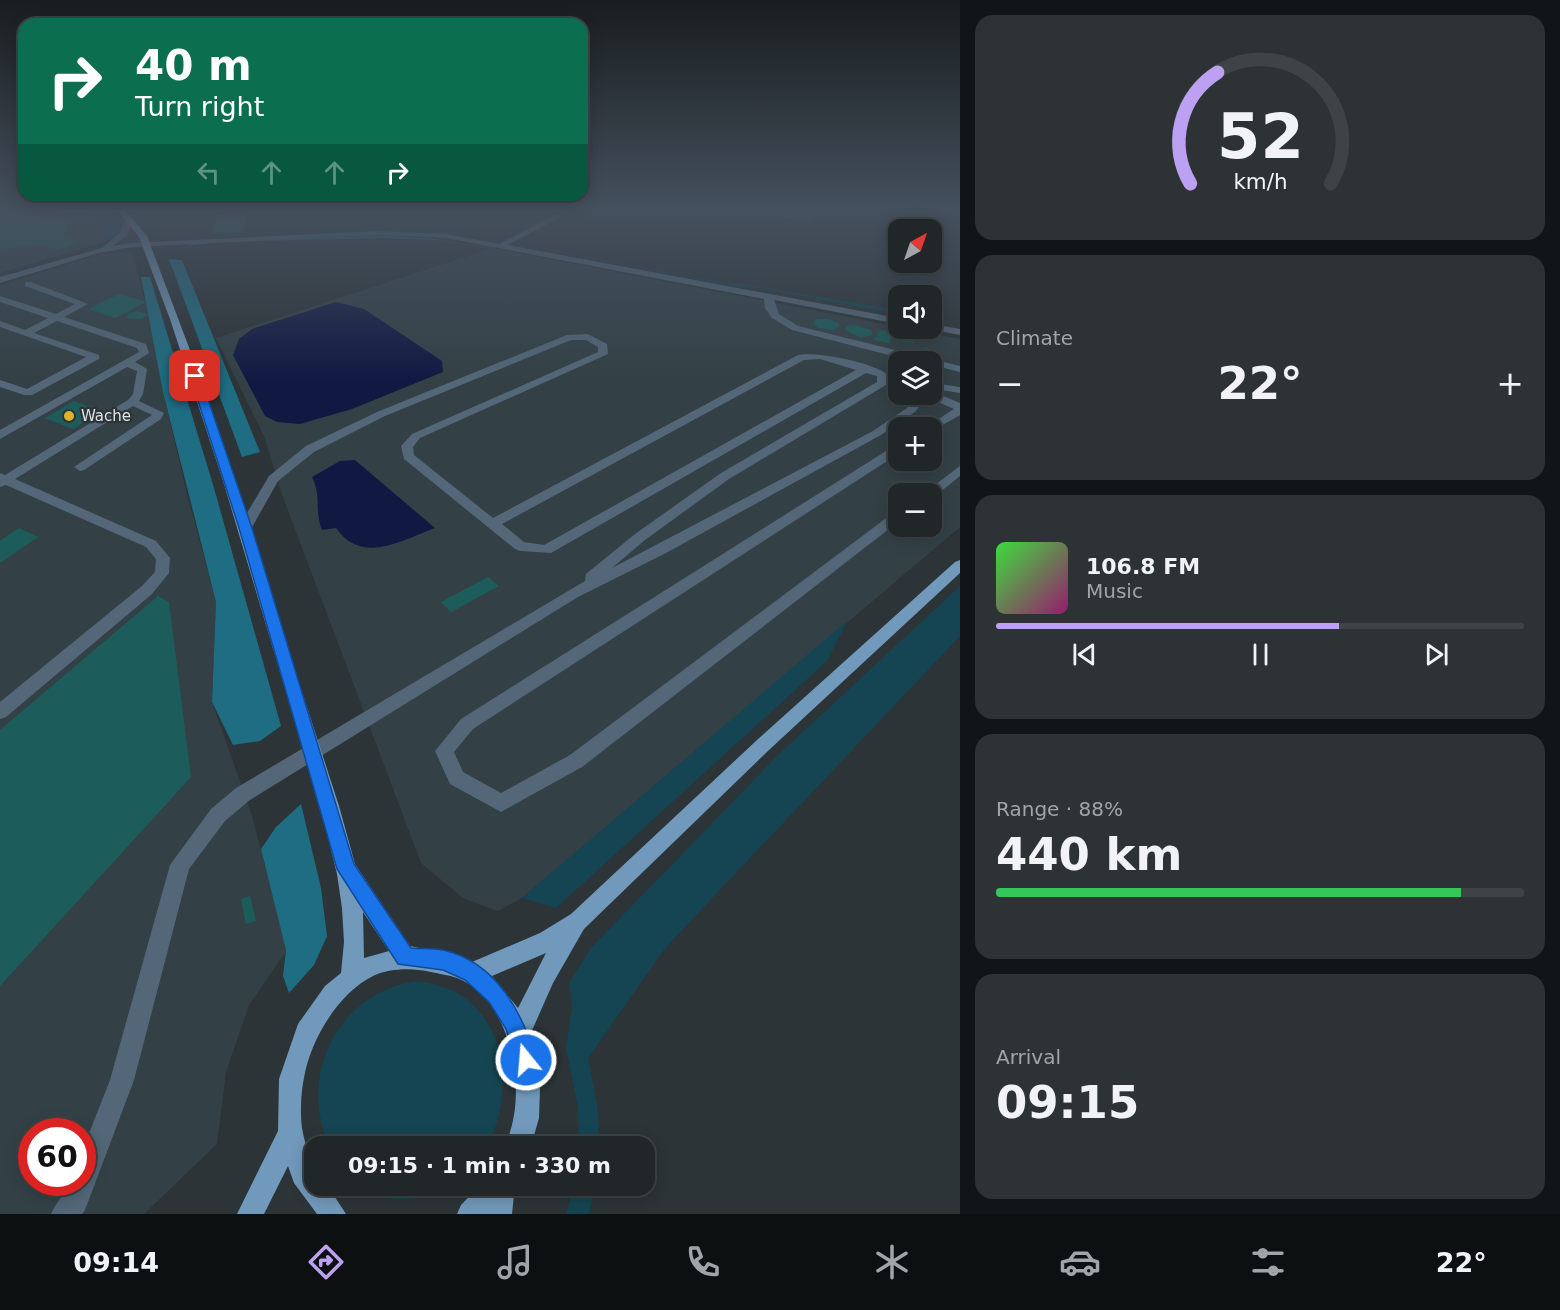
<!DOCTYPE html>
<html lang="en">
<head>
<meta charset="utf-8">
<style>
	:root { --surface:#212729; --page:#2d3335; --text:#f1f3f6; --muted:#a2a5a8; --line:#3e4446; --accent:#bca0f2 }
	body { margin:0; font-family:"DejaVu Sans",sans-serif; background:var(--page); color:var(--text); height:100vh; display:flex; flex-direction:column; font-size:22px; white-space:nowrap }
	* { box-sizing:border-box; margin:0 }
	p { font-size:20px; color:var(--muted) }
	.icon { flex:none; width:33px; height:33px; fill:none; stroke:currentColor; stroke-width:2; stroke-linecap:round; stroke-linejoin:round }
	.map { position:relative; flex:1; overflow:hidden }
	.panel { display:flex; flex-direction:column; gap:15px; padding:15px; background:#121517; width:600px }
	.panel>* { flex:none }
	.banner { position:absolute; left:18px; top:18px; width:570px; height:183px; border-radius:18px; box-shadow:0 3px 15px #0003,0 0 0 2px var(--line); background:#0b6e4f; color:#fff; overflow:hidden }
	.needle { width:39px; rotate:40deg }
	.tools { position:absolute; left:888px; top:219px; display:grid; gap:12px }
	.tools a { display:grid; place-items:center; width:54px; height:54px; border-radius:12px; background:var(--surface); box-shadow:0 3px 15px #0003,0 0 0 2px var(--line); font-size:30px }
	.speed { position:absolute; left:18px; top:1118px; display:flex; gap:12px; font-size:30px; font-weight:700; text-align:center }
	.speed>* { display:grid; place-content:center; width:78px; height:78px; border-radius:50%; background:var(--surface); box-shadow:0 3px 15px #0003,0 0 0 2px var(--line); line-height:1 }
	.speed .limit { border:9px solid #d22; background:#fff; color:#111 }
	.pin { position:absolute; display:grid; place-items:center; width:51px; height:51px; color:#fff; margin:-26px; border-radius:12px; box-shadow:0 3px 9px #0006 }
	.me { position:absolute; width:66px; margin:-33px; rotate:343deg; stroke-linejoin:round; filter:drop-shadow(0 0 4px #0008) }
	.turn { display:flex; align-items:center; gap:21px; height:126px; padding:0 18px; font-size:27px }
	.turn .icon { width:78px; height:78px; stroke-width:2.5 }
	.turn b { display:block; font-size:42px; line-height:51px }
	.lanes { display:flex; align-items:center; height:57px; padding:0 18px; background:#0003; justify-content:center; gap:30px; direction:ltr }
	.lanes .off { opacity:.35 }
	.big { font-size:45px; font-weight:700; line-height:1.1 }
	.panel .tile { flex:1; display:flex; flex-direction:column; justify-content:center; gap:9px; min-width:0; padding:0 21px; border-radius:18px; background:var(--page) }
	.panel .dial { align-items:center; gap:0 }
	.dial svg { height:156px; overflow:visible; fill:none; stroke:var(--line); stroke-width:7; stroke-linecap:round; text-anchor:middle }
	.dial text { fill:var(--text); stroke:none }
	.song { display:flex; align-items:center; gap:18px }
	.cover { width:72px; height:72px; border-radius:9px; background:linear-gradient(135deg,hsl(120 70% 55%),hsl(320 70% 35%)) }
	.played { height:6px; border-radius:3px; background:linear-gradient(90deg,var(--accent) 65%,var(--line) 65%) }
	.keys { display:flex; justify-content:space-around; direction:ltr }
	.heat { display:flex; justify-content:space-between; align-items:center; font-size:33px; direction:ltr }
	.charge { height:9px; border-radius:4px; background:linear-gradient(90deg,#34c759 88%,var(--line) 0) }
	.trip { position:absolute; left:304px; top:1136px; width:351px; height:60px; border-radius:18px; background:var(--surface); box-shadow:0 3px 15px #0003,0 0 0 2px var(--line); font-weight:700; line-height:60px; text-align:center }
	.tabs { display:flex; height:96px; justify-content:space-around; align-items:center; background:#0d1010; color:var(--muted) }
	.tabs .icon { width:42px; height:42px }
	.tabs .active { color:var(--accent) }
	.tabs b { font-size:27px; color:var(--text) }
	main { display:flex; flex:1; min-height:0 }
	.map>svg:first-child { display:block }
	.built { fill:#334146; fill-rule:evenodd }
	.green { fill:#154552 }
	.forest { fill:#1e6d82 }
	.water { fill:#111943 }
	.building { fill:#1c5d5b }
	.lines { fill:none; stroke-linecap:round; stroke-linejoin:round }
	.minor { fill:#536778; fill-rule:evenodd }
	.major { fill:#7199bc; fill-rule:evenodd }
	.route { fill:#1a73e8; stroke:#114b97; stroke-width:1.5 }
	.poi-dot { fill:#dcb233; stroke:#2c3437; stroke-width:2 }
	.labels { text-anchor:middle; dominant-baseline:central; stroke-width:4.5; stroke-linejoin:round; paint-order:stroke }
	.far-poi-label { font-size:15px; fill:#dfe4e6; stroke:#2c3437; text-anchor:start }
</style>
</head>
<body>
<main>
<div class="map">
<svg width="960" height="1214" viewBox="0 0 960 1214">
	<rect width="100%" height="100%" fill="#2c3437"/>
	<g class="built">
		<path d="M0,211H86L107,241L0,273Z"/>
		<path d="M493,248L960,339V527L522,898L498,911L463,898L421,863L283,497L264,436L216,338ZM898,362H932V394H898ZM898,428H932V460H898ZM898,494H932V526H898Z"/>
		<path d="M132,252L155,339L163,392L187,494L216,602L212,702L252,816L287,950L249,1005L226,1072L217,1144L144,1214H0V285L101,254ZM32,1131H82V1182H32Z"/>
	</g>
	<g class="green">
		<path d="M86,211L114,212L121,221L118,237L107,240Z"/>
		<path d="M514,244L725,283L743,284L898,310V314L748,286L736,287Z"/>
		<path d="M960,586V636L666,947L588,1058L597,1105L600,1146H579L578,1107L566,1048L572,1007L569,983L591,948L777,756Z"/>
		<path d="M848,620L827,661L556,908L522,898Z"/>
		<path d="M415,981C502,989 520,1077 488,1146H329C298,1075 337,994 415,981Z"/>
		<path d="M360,1185H454C425,1201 387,1207 360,1185Z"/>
		<path d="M575,1185H596L589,1214H566Z"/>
	</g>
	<g class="forest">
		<path d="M385,236L426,238L493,248L435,240L385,238L216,242L187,246L199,242L251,239Z"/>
		<path d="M169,259L182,260L260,452L242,457Z"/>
		<path d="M141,277H150L214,488L281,726L260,741L233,745L212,702L216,602L163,392Z"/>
		<path d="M301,804L321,888L327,936L314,965L289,993L283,976L286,950L261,849L276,827Z"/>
	</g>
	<g class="water">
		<path d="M336,302L364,309L442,361L443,372L352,409L300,424L277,422L265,416L233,355L239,339L252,329Z"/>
		<path d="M355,460L435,528C400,541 362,565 336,528L322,530C314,509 322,498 312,477L340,461Z"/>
	</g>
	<g class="building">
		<path d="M0,211H64L61,223L67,222L64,236L80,241L59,250L43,245L0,249Z"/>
		<path d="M219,211H249L243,233L211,234Z"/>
		<path d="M787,211H824L810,223L780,216Z"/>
		<path d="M119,294L146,302L115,318L88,309Z"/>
		<path d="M137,311L148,314L141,319L126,318L129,313Z"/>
		<path d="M815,319H829L838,323L839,327L833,330L818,328L813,323Z"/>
		<path d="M856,325L871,330L873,335L861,338L845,330L847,326Z"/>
		<path d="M880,330L894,333L889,343L874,340Z"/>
		<path d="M903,337L911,339L914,343L898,341V338Z"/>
		<path d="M924,348L931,349L938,353L928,355L921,350Z"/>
		<path d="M74,401L101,411L73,429L45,418Z"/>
		<path d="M19,528L38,537L0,563V541Z"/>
		<path d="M488,577L499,586L451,612L441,602Z"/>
		<path d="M158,596L169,602L191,777L0,986V730Z"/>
		<path d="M250,896L256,921L246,924L241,899Z"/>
	</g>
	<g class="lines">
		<g class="minor">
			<path d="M562,211H572L508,245L898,318V324L774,300L779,314L798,326L960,366V372L932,365V362H916L792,330L772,318L765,308L764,299L446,238L378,235L132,247L99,253L0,283V277L102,248L120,233L125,219L129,217L133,219L127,236L112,246L132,243L378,231L446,234L499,244Z"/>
			<path d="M25,282H31L88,304L64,317L146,344L149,353L135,362L147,369L143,394L139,401L164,413L161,419L84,470L80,471L74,467L152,415L133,406L15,479L156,541L170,558L169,573L152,594L6,717L0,719V702L142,586L155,572L156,559L146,547L6,485L0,487V473L5,475L128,400L133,394L137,371L127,367L0,439V430L139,352L137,348L57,321L34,333L99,355V359L32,395H24L0,387V380L27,389L86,357L0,327V321L25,330L48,318L0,302V296L56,314L75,304L25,286Z"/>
			<path d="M932,324L960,329V335L929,329L932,328Z"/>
			<path d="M567,335L588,334L607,344L608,354L420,438L413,447L414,455L493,518L798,355C818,351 873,363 887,374L886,385L729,479L645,540L612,568L873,431L907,408L918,394H932V387L940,384L960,387V393L941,390L936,393L960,403V415L932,431V428H927L928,426L954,409L927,397L915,412L881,435L666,553L578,597L250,800L225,821L189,869L134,1080L85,1210L82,1214H51C56,1202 65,1194 70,1182H82V1151L110,1080L170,865L211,809L236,788L585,581L586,574L635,534L721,473L877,382V376L866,373L551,553L520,551L515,549L404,459L401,446L412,434L598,352V347L586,340H571L385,416L314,452L278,481L250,531L245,532L238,528L269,476L306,446L377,412ZM820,359L856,370L544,545L524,542L502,524L804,360Z"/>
			<path d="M894,446H898V454L473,729L454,752L463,772L501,793L570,755L893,513L898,512V522L582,767L501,812L450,784L435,751L461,719Z"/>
			<path d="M960,466V476L934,497H932V494H923Z"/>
		</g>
		<g class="major">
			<path d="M118,211H126L147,236L199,374L339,806L355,864L410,946L461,957L472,962L540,933L571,914L757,740L955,562L960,560V573L769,750L584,929L553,983L530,1035L540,1088L539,1118L531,1146H505C516,1120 518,1094 514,1066C509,1033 492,991 457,978C449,975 439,974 431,972C412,968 391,968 373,976C338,993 310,1041 304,1078C301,1092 300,1114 302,1128C305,1148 315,1165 315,1185H327L346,1214H317L294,1183L288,1166L264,1214H237L278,1131L279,1079L298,1024L325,986L341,973L344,942L342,908L337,874L320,806L224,484L170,319L139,237ZM363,912L389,951L364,958ZM546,953L518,1008L492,976Z"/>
			<path d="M480,1185H515L512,1214H457L461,1205Z"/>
		</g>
	</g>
	<linearGradient id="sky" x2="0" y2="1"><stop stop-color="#181d1e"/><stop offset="0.55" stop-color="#45505e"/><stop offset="1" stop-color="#45505e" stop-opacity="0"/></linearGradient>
	<rect width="960" height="381" fill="url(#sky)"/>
	<path class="route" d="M195,373L200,376L252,528L354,864L411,948C421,949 433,948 443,950C497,962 522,1013 537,1060L534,1068L526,1071L518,1068L506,1029L489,1002L465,980L443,970L398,964L337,869L239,528L190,376Z"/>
	<circle class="poi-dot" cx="69" cy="416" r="6"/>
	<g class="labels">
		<g class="far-poi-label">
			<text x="81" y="416">Wache</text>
		</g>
	</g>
</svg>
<div class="tools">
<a><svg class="needle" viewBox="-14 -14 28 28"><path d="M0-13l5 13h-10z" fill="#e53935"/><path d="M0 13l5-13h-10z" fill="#a2a5a8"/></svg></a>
<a><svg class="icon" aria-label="sound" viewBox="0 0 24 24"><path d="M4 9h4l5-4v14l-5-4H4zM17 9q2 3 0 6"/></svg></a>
<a><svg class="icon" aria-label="layers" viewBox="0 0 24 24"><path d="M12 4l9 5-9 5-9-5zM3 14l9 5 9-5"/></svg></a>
<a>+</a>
<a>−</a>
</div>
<div class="speed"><div class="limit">60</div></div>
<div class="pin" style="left:195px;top:376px;background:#d93025"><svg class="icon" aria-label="arrive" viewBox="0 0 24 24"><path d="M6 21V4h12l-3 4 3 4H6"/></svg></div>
<svg class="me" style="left:526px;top:1060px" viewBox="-20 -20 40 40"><circle r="17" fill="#1a73e8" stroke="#fff" stroke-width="3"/><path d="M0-11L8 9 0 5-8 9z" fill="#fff"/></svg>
<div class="trip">09:15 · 1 min · 330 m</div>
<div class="banner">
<div class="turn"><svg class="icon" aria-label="right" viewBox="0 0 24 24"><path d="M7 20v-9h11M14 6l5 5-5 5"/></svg><div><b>40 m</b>Turn right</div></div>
<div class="lanes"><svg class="icon off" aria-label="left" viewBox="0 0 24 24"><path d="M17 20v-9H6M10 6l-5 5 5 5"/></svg><svg class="icon off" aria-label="ahead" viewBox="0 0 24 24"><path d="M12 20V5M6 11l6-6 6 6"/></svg><svg class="icon off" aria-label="ahead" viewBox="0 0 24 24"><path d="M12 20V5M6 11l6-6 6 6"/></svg><svg class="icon" aria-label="right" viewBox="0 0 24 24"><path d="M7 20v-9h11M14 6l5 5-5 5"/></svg></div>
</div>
</div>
<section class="panel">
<div class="tile dial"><svg viewBox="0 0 100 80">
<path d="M14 69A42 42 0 1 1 86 69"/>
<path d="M14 69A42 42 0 0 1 28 12" stroke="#bca0f2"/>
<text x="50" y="56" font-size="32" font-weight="700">52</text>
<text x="50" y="72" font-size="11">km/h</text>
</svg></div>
<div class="tile"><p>Climate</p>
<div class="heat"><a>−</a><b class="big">22°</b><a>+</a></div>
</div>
<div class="tile">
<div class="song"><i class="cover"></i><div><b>106.8 FM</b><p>Music</p></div></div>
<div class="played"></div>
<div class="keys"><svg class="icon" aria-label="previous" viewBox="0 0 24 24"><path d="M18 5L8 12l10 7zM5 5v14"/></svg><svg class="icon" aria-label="pause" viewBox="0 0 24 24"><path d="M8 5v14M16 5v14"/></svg><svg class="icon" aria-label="next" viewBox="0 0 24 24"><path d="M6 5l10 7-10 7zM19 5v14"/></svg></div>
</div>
<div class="tile"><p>Range · 88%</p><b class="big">440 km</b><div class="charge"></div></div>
<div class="tile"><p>Arrival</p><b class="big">09:15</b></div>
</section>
</main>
<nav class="tabs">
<b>09:14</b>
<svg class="icon active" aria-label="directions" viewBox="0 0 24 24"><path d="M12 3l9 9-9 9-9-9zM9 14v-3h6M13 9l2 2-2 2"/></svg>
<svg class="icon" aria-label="music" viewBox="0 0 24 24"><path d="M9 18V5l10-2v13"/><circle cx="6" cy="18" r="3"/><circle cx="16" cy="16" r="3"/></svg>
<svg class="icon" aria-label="phone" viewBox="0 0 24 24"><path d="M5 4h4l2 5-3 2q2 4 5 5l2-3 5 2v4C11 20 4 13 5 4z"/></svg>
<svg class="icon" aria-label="climate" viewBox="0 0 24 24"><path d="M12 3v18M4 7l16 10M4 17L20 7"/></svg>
<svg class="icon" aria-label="car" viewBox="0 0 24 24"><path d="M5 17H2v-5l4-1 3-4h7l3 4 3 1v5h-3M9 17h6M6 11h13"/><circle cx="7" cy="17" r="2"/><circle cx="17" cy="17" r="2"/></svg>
<svg class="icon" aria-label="filters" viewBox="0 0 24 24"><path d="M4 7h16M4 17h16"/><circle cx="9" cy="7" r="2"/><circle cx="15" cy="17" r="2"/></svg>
<b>22°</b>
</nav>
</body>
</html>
